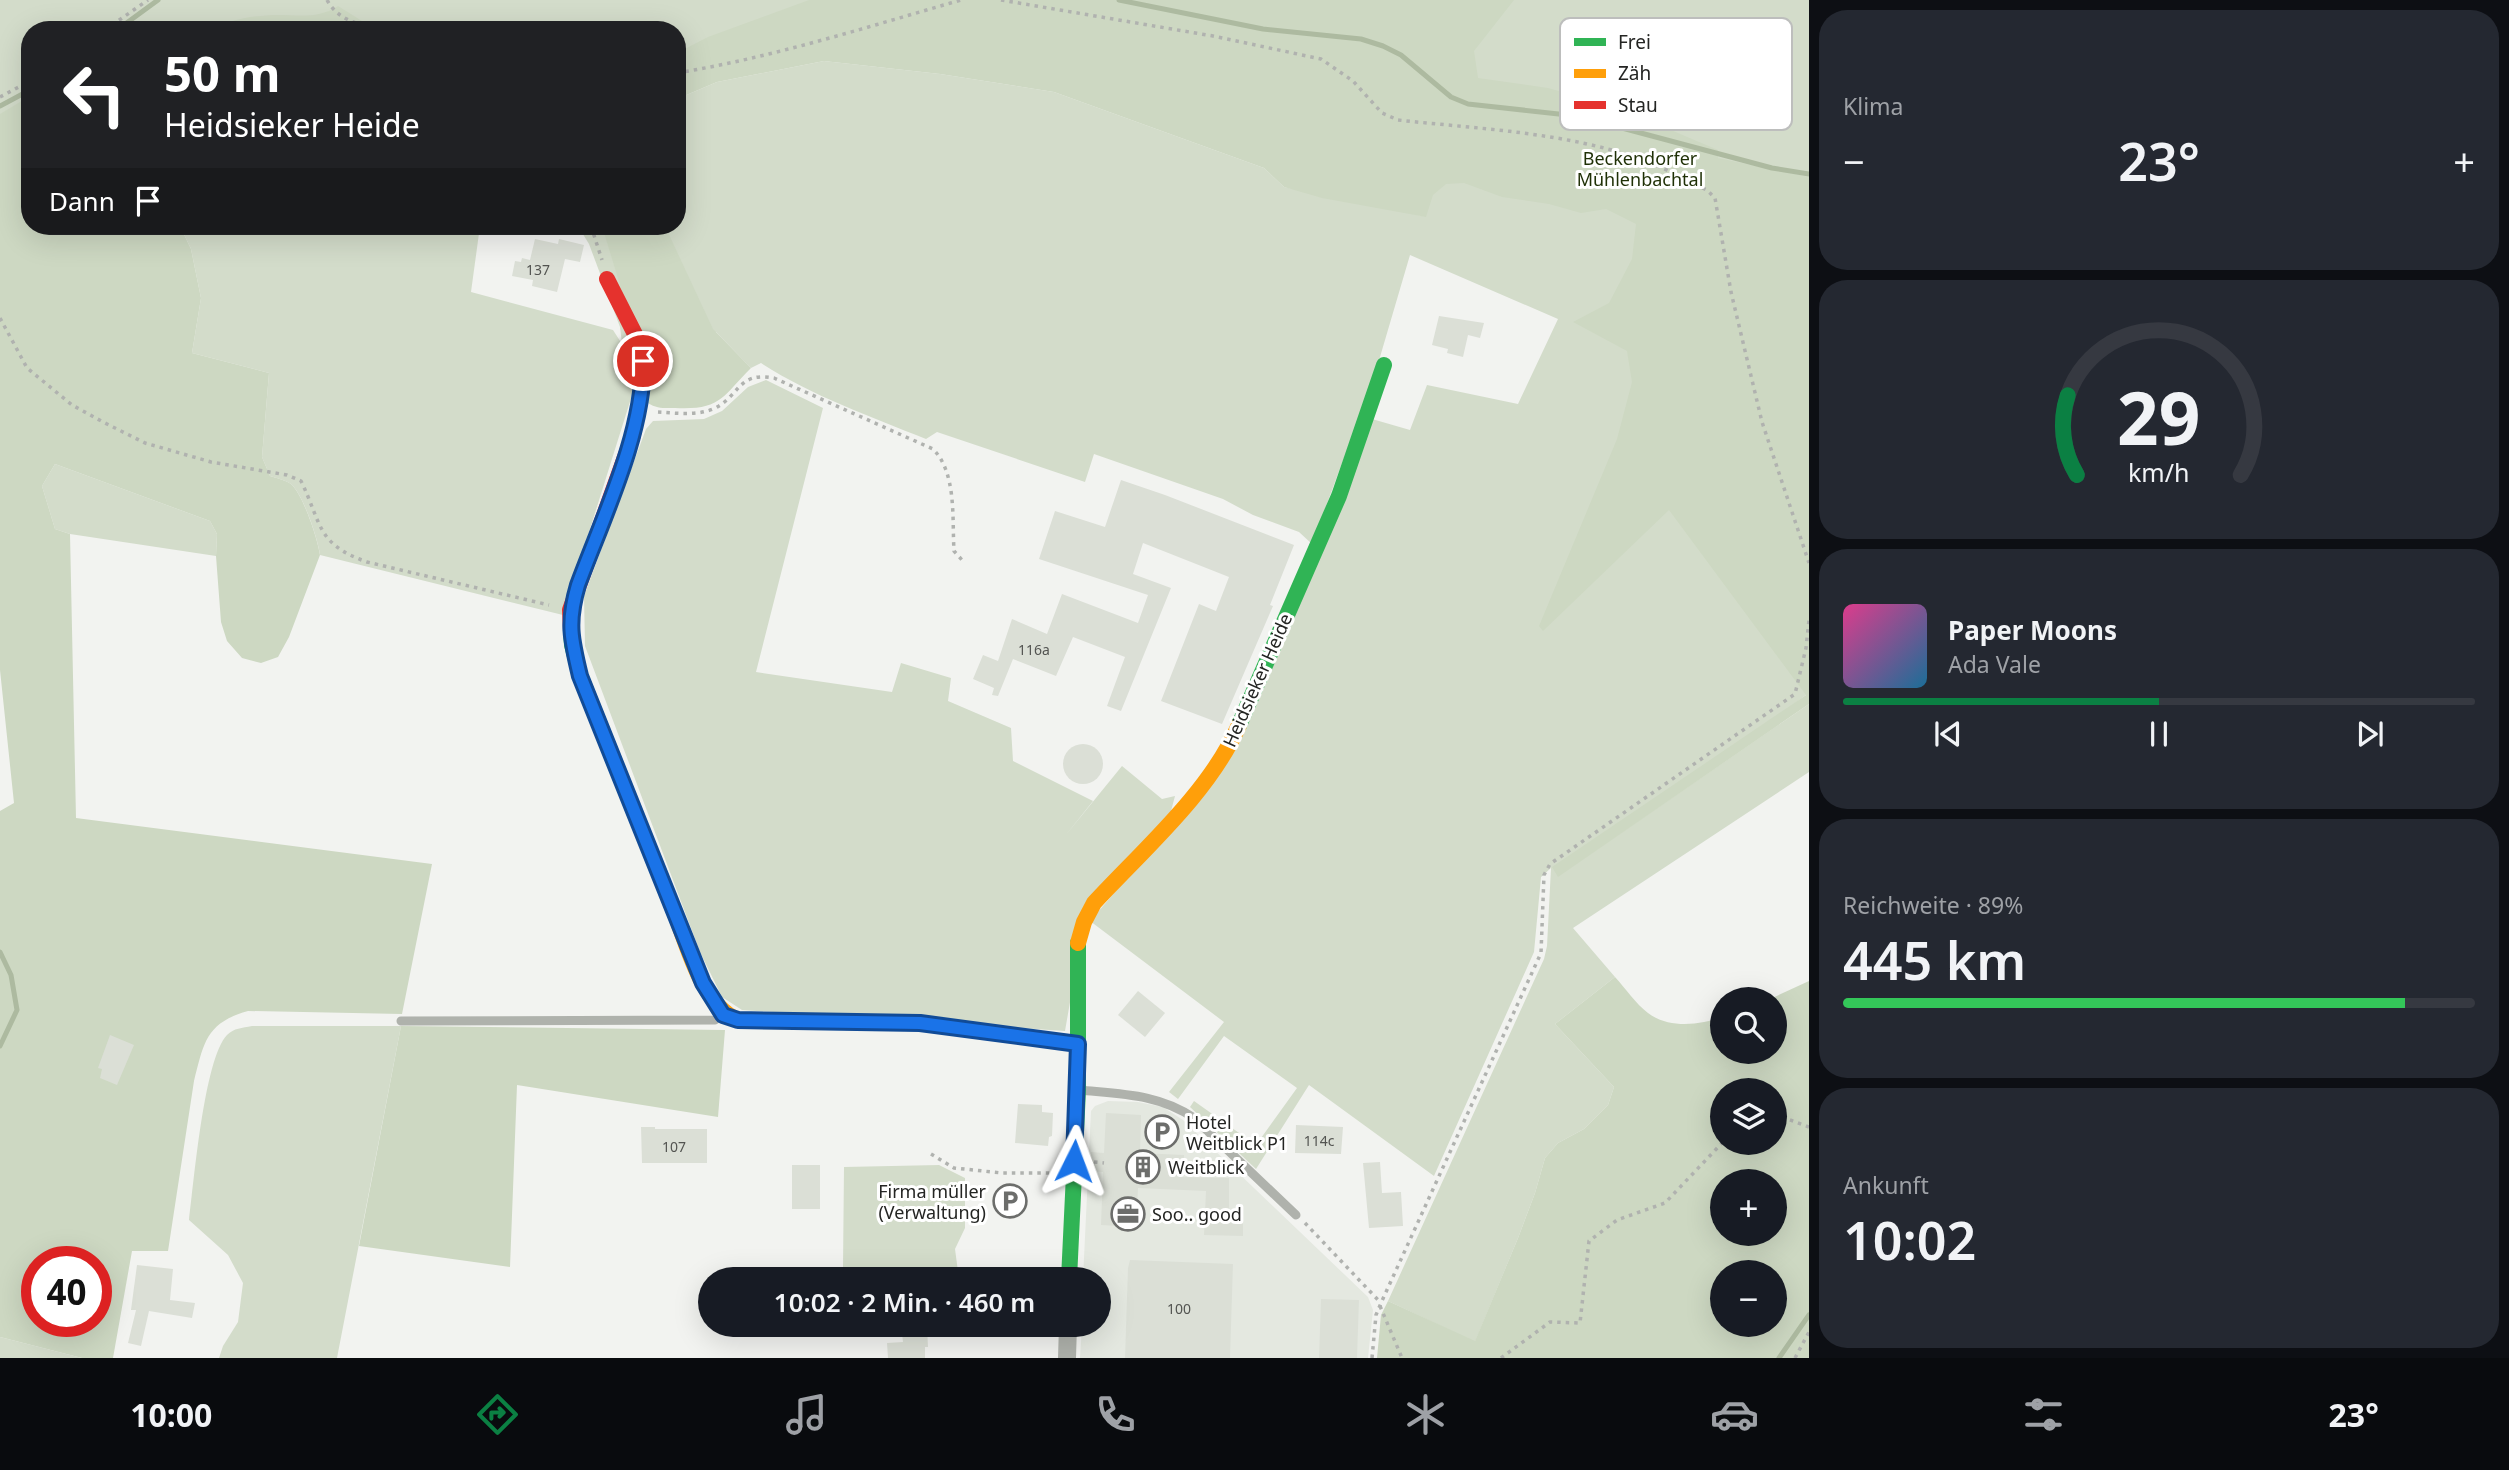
<!DOCTYPE html>
<html lang="de">
<head>
<meta charset="utf-8">
<style>
	:root { --surface:#171b24; --page:#242831; --text:#f1f3f6; --muted:#9ea1a6; --line:#363941; --accent:#0b8043 }
	body { margin:0; font-family:"Noto Sans",sans-serif; background:var(--page); color:var(--text); height:100vh; display:flex; flex-direction:column; font-size:26px; white-space:nowrap }
	* { box-sizing:border-box; margin:0 }
	p { font-size:23px; color:var(--muted) }
	.icon { flex:none; width:38px; height:38px; fill:none; stroke:currentColor; stroke-width:2; stroke-linecap:round; stroke-linejoin:round }
	.map { position:relative; flex:1; overflow:hidden }
	.side { display:flex; flex-direction:column; gap:10px; padding:10px; background:#0d0f14; width:700px }
	.side>* { flex:none }
	.hud { position:absolute; left:21px; top:21px; width:665px; height:214px; border-radius:28px; box-shadow:0 7px 28px #0002; background:#202124; color:#fff; overflow:hidden }
	.fabs { position:absolute; left:1710px; top:987px; display:grid; gap:14px }
	.fabs a { display:grid; place-items:center; width:77px; height:77px; border-radius:50%; background:var(--surface); box-shadow:0 7px 28px #0002; font-size:35px }
	.speed { position:absolute; left:21px; top:1246px; display:flex; gap:14px; font-size:35px; font-weight:700; text-align:center }
	.speed>* { display:grid; place-content:center; width:91px; height:91px; border-radius:50%; background:var(--surface); box-shadow:0 7px 28px #0002; line-height:1 }
	.speed .limit { border:10px solid #d22; background:#fff; color:#111 }
	.pin { position:absolute; display:grid; place-items:center; width:60px; height:60px; color:#fff; margin:-30px; border:4px solid #fff; border-radius:50%; box-shadow:0 2px 7px #0007 }
	.me { position:absolute; width:77px; margin:-38px; rotate:3deg; stroke-linejoin:round; filter:drop-shadow(0 0 5px #0008) }
	.turn { display:flex; align-items:center; gap:24px; height:147px; padding:0 28px; font-size:32px }
	.turn .icon { width:91px; height:91px; stroke-width:2.5 }
	.turn b { display:block; font-size:49px; line-height:60px }
	.then { display:flex; align-items:center; height:66px; padding:0 28px; background:#0003; gap:14px; font-size:26px }
	.big { font-size:52px; font-weight:600; line-height:1.1 }
	.side .tile { flex:1; display:flex; flex-direction:column; justify-content:center; gap:10px; min-width:0; padding:0 24px; border-radius:28px; background:var(--page) }
	.side .dial { align-items:center; gap:0 }
	.dial svg { height:182px; overflow:visible; fill:none; stroke:var(--line); stroke-width:7; stroke-linecap:round; text-anchor:middle }
	.dial text { fill:var(--text); stroke:none }
	.song { display:flex; align-items:center; gap:21px }
	.cover { width:84px; height:84px; border-radius:10px; background:linear-gradient(135deg,hsl(330 70% 55%),hsl(200 70% 35%)) }
	.played { height:7px; border-radius:4px; background:linear-gradient(90deg,var(--accent) 50%,var(--line) 50%) }
	.keys { display:flex; justify-content:space-around; direction:ltr }
	.heat { display:flex; justify-content:space-between; align-items:center; font-size:38px; direction:ltr }
	.charge { height:10px; border-radius:5px; background:linear-gradient(90deg,#34c759 89%,var(--line) 0) }
	.trip { position:absolute; left:698px; top:1267px; width:413px; height:70px; border-radius:35px; background:var(--surface); box-shadow:0 7px 28px #0002; font-weight:600; line-height:70px; text-align:center }
	.dock { display:flex; height:112px; justify-content:space-around; align-items:center; background:#090b0e; color:var(--muted) }
	.dock .icon { width:49px; height:49px }
	.dock .selected { color:var(--accent) }
	.dock b { font-size:32px; color:var(--text) }
	main { display:flex; flex:1; min-height:0 }
	.map>svg:first-child { display:block }
	.built { fill:#e4e8e0 }
	.green { fill:#d3dcca }
	.forest { fill:#cdd8c2; fill-rule:evenodd }
	.lines { fill:none; stroke-linecap:round; stroke-linejoin:round }
	.stream { stroke:#adbaa0; stroke-width:5 }
	.building { fill:#dbdfd6 }
	.path { stroke:#b0b2af; stroke-width:3.5; stroke-dasharray:3.5 5; stroke-linecap:butt }
	.lane { stroke:#afb2ac; stroke-width:9 }
	.street { stroke:#afb2ac; stroke-width:18 }
	.fast { stroke:#30b455; stroke-width:16 }
	.slow { stroke:#ff9f0a; stroke-width:16 }
	.jam { stroke:#e5322d; stroke-width:16 }
	.route-casing { stroke:#114b97; stroke-width:18 }
	.route { stroke:#1a73e8; stroke-width:12 }
	.labels { text-anchor:middle; dominant-baseline:central; stroke-width:6; stroke-linejoin:round; paint-order:stroke }
	.number-label { font-size:14px; fill:#535451 }
	.park-label { font-size:18px; fill:#1f3006; stroke:#fff }
	.street-label { font-size:18px; fill:#242523; stroke:#fff }
	.poi-label { font-size:18px; fill:#242523; stroke:#fff; text-anchor:start }
	.key { fill:#fff; stroke:#bdbebd; stroke-width:2 }
	.key-label { font-size:19px; fill:#242523 }
</style>
</head>
<body>
<main>
<div class="map">
<svg width="1809" height="1358" viewBox="0 0 1809 1358">
	<rect width="100%" height="100%" fill="#f2f3f0"/>
	<path class="built" d="M1108,1101L1138,1102L1163,1107L1183,1120L1368,1297L1373,1310L1368,1358H1080L1082,1325H1099V1279H1083L1091,1111L1095,1106Z"/>
	<g class="green">
		<path d="M0,0H1809V687L1806,695L1558,876L1809,704V772L1573,928L1615,977L1555,1024L1614,1087L1608,1105L1584,1129L1558,1143L1545,1158L1535,1193L1518,1238L1475,1342L1388,1301L1544,959L1547,946L1551,868L1541,877L1534,952L1434,1176L1309,1085L1256,1169L1190,1107L1194,1101L1256,1145L1297,1088L1224,1036L1178,1099L1169,1092L1224,1022L1090,921L1206,787L1372,419L1410,430L1427,385L1518,404L1558,319L1410,255L1375,374L1312,544L1299,532L1253,515L1223,499L1094,454L1085,482L937,432L926,439C870,416 812,396 761,363L751,368L716,332L633,392L563,615L320,555C318,539 303,494 291,484C285,480 276,478 270,476L262,457L269,373L192,353L201,298L191,249L180,226H480L471,292L613,330L622,344L620,327L589,244L578,226H677V99L717,82L824,61L940,74L1054,92L1264,168L1284,187L1423,216L1066,84L798,58L677,78V30H30V214L0,245Z"/>
		<path d="M766,380L823,408L756,672L892,692L901,663L951,678L948,701L1011,728L1013,761L1093,801L1065,836L1122,766L1162,799L1175,796L1171,811L1087,904L1065,1031L742,1010L722,997L700,952L585,646L584,596L646,429L653,421L704,419L722,411L748,387Z"/>
		<path d="M55,464L210,521L217,534L216,556L70,534L55,529L42,486Z"/>
		<path d="M252,1026H401L337,1358H219L223,1346L238,1322L243,1283L228,1255L189,1220C194,1182 204,1059 227,1035C234,1028 242,1028 252,1026Z"/>
		<path d="M939,1165L965,1178V1228L955,1249L959,1279H811V1267H843L844,1167Z"/>
		<path d="M0,1337L82,1358H0Z"/>
	</g>
	<g class="forest">
		<path d="M809,0H1514L1474,51L1478,78L1548,88L1619,108L1718,150V158L1809,177V704L1558,877L1552,867L1806,695L1669,510L1543,631L1539,626L1617,439L1632,382L1627,351L1573,322L1609,303L1632,259L1636,224L1606,209L1581,213L1549,204L1502,197L1464,183L1446,184L1433,195L1426,217L1322,198L1284,187L1264,168L1054,92L940,74L824,61L717,82L677,99V53L708,37Z"/>
		<path d="M338,6L362,21L403,30H212C229,19 257,15 278,15C300,15 318,19 338,6Z"/>
		<path d="M30,96V226H180L191,249L201,298L192,353L269,373L262,457L270,476C276,478 285,480 291,484C303,494 318,540 320,555L289,637L278,657L261,663L242,658L227,641L221,622L216,556L217,534L210,521L55,464L42,486L55,529L70,534L76,818L432,864L402,1014L248,1011C206,1023 204,1042 194,1081L168,1251H132L113,1358H82L0,1337V811L14,803L0,670V114ZM37,1262H96V1321H37Z"/>
		<path d="M602,226H665L713,329L751,368C721,398 721,410 675,408C665,408 657,409 648,403L620,285Z"/>
		<path d="M1615,977C1625,988 1636,1004 1648,1013C1669,1029 1700,1025 1722,1017V1052H1774V999H1770L1809,981V1358H1377L1381,1315L1388,1301L1475,1341L1518,1238L1535,1193L1545,1158L1558,1143L1584,1129L1608,1105L1614,1087L1555,1024ZM1722,1090H1774V1143H1722ZM1722,1181H1774V1234H1722ZM1722,1272H1774V1325H1722Z"/>
		<path d="M401,1026L725,1030L718,1117L517,1085L510,1267L359,1246Z"/>
	</g>
	<g class="lines">
		<g class="stream">
			<path d="M1119,0L1263,29L1361,39L1383,46L1401,55L1451,97L1468,104L1577,116L1772,168L1809,174"/>
			<path d="M117,30L158,0"/>
			<path d="M0,106L30,90"/>
			<path d="M0,952L11,975L17,1010L0,1046"/>
			<path d="M1779,1358L1809,1315"/>
		</g>
	</g>
	<g class="building">
		<path d="M535,239L558,244L559,239L584,245L580,262L565,259L557,292L532,286L533,280L512,276L515,261L521,262L522,258L530,260Z"/>
		<path d="M1439,316L1484,323L1480,338L1468,335L1463,357L1447,353L1448,349L1432,345Z"/>
		<path d="M1121,480L1165,495L1294,545L1270,605L1273,606L1222,724L1161,701L1199,604L1216,611L1229,577L1143,543L1133,574L1171,588L1121,711L1107,706L1125,657L1073,637L1056,676L1013,659L998,696L992,695L994,688L973,679L983,655L998,661L1012,619L1047,634L1062,594L1138,623L1148,595L1039,559L1055,511L1105,527Z"/>
		<circle cx="1083" cy="764" r="20"/>
		<path d="M1138,991L1165,1013L1145,1037L1118,1015Z"/>
		<path d="M110,1035L134,1045L117,1085L100,1078L102,1069L98,1068Z"/>
		<path d="M1018,1104L1042,1105V1112L1053,1113L1052,1136L1049,1137L1048,1146L1015,1143Z"/>
		<path d="M1106,1113L1141,1115L1140,1153L1184,1155L1183,1177L1229,1178V1219L1243,1220V1236L1204,1235L1206,1191L1138,1188L1136,1227L1101,1225L1103,1172L1090,1171L1091,1152L1104,1153Z"/>
		<path d="M1296,1125L1343,1127L1341,1154L1295,1153Z"/>
		<path d="M641,1127H655V1129H707V1163H642Z"/>
		<path d="M1380,1162L1382,1193L1401,1192L1403,1226L1369,1228L1363,1163Z"/>
		<rect x="792" y="1165" width="28" height="44"/>
		<path d="M1130,1260L1233,1264L1230,1358H1125L1128,1268Z"/>
		<path d="M137,1265L173,1269L170,1300L195,1303L192,1318L149,1311L141,1346L128,1343L136,1310H131Z"/>
		<path d="M1321,1299L1359,1300L1357,1358H1319Z"/>
		<path d="M901,1325H912L916,1328L927,1327L928,1347H925V1358H888L887,1343L903,1342Z"/>
	</g>
	<g class="lines">
		<g class="path">
			<path d="M327,0C340,23 363,25 386,30"/>
			<path d="M1001,0L1213,36L1321,59L1353,81L1382,113L1398,120C1479,129 1566,132 1643,160C1665,168 1686,180 1707,190L1715,198L1731,292L1762,422L1809,563"/>
			<path d="M105,30L148,0"/>
			<path d="M677,73C774,57 867,27 961,0"/>
			<path d="M0,97L30,81"/>
			<path d="M591,226L602,260"/>
			<path d="M0,318L27,368L72,405L103,422L145,443L211,462L287,475L301,481C322,524 316,544 367,562L549,605"/>
			<path d="M658,412C676,413 696,416 713,409C740,397 737,371 774,378L933,449C957,473 952,519 954,551L962,560"/>
			<path d="M1774,1120L1782,1117L1809,1127"/>
			<path d="M931,1154L954,1168L1002,1173H1055"/>
			<path d="M1094,1162L1104,1163"/>
			<path d="M1305,1223L1381,1303"/>
			<path d="M1380,1306L1402,1358"/>
			<path d="M1372,1358L1376,1315L1381,1303L1541,953L1544,875L1550,864L1795,694L1806,648L1809,620"/>
			<path d="M1501,1358L1550,1322L1580,1323L1589,1241L1617,1220L1665,1203L1722,1143"/>
			<path d="M1795,1358L1809,1332"/>
		</g>
		<g class="lane">
			<path d="M401,1021L715,1020L720,1016"/>
			<path d="M1080,1090C1121,1094 1159,1094 1194,1118L1296,1215"/>
		</g>
		<path class="street" d="M1067,1358L1068,1325"/>
		<g class="fast">
			<path d="M571,631L572,645L580,675L671,903"/>
			<path d="M1239,725L1339,496L1384,365"/>
			<path d="M1069,1279L1078,1090V943"/>
		</g>
		<g class="slow">
			<path d="M671,903C686,940 700,1004 738,1020L898,1023"/>
			<path d="M1078,943L1084,922L1094,903C1143,850 1210,792 1239,725"/>
		</g>
		<g class="jam">
			<path d="M571,631L570,610L633,435L643,383L640,344L607,279"/>
			<path d="M898,1023H920L1078,1044"/>
		</g>
	</g>
	<g class="lines">
		<defs>
			<path id="route" d="M643,361C644,433 603,517 578,585C567,622 571,639 580,676L703,983L723,1015L738,1020L920,1023L1078,1044L1074,1161"/>
		</defs>
		<use href="#route" class="route-casing"/>
		<use href="#route" class="route"/>
	</g>
	<defs>
		<symbol id="parking-ring" viewBox="-11 -11 22 22"><circle r="9.5" fill="#fff" stroke="#6c6d6b" stroke-width="1.5"/><path d="M-3.5-5.5H1a3.5 3.5 0 0 1 0 7H-1V5.5H-3.5ZM-1-3.4V-.6H.8a1.4 1.4 0 0 0 0-2.8Z" fill="#6c6d6b"/></symbol>
		<symbol id="building-ring" viewBox="-11 -11 22 22"><circle r="9.5" fill="#fff" stroke="#6c6d6b" stroke-width="1.5"/><path d="M-4-6H4V6H1V3H-1V6H-4ZM-2.5-4.3h1.7v1.8h-1.7ZM.8-4.3h1.7v1.8H.8ZM-2.5-1h1.7V.8h-1.7ZM.8-1h1.7V.8H.8Z" fill="#6c6d6b"/></symbol>
		<symbol id="office-ring" viewBox="-11 -11 22 22"><circle r="9.5" fill="#fff" stroke="#6c6d6b" stroke-width="1.5"/><path d="M-6-3h4V-5.5h4V-3h4V5H-6ZM-1-4.5V-3h2v-1.5ZM-6 0V1H6V0Z" fill="#6c6d6b"/></symbol>
	</defs>
	<g fill-rule="evenodd">
		<use href="#parking-ring" x="1143" y="1113" width="38" height="38"/>
		<use href="#building-ring" x="1124" y="1148" width="38" height="38"/>
		<use href="#parking-ring" x="991" y="1182" width="38" height="38"/>
		<use href="#office-ring" x="1109" y="1195" width="38" height="38"/>
	</g>
	<g class="labels">
		<g class="number-label">
			<text x="538" y="269">137</text>
			<text x="1034" y="649">116a</text>
			<text x="1319" y="1140">114c</text>
			<text x="674" y="1146">107</text>
			<text x="1179" y="1308">100</text>
		</g>
		<g class="park-label">
			<text x="1640" y="158">Beckendorfer<tspan x="1640" dy="21">Mühlenbachtal</tspan></text>
		</g>
		<g class="street-label">
			<text transform="translate(1257 680) rotate(-66)">Heidsieker Heide</text>
		</g>
		<g class="poi-label">
			<text x="1186" y="1122">Hotel<tspan x="1186" dy="21">Weitblick P1</tspan></text>
			<text x="1168" y="1167">Weitblick</text>
			<text x="986" y="1191" text-anchor="end">Firma müller<tspan x="986" dy="21">(Verwaltung)</tspan></text>
			<text x="1152" y="1214">Soo.. good</text>
		</g>
	</g>
	<rect x="1560" y="18" width="232" height="112" rx="10" class="key"/>
	<rect x="1574" y="38" width="32" height="8" fill="#30b455"/>
	<rect x="1574" y="69" width="32" height="9" fill="#ff9f0a"/>
	<rect x="1574" y="101" width="32" height="8" fill="#e5322d"/>
	<g class="key-label">
		<text x="1618" y="49">Frei</text>
		<text x="1618" y="80">Zäh</text>
		<text x="1618" y="112">Stau</text>
	</g>
</svg>
<div class="fabs">
<a><svg class="icon" aria-label="search" viewBox="0 0 24 24"><circle cx="10" cy="10" r="6"/><path d="M15 15l6 6"/></svg></a>
<a><svg class="icon" aria-label="layers" viewBox="0 0 24 24"><path d="M12 4l9 5-9 5-9-5zM3 14l9 5 9-5"/></svg></a>
<a>+</a>
<a>−</a>
</div>
<div class="speed"><div class="limit">40</div></div>
<div class="pin" style="left:643px;top:361px;background:#d93025"><svg class="icon" aria-label="arrive" viewBox="0 0 24 24"><path d="M6 21V4h12l-3 4 3 4H6"/></svg></div>
<svg class="me" style="left:1074px;top:1161px" viewBox="-20 -20 40 40"><path d="M0-17L14 15 0 8-14 15z" fill="#1a73e8" stroke="#fff" stroke-width="4"/></svg>
<div class="trip">10:02 · 2 Min. · 460 m</div>
<div class="hud">
<div class="turn"><svg class="icon" aria-label="left" viewBox="0 0 24 24"><path d="M17 20v-9H6M10 6l-5 5 5 5"/></svg><div><b>50 m</b>Heidsieker Heide</div></div>
<div class="then">Dann<svg class="icon" aria-label="arrive" viewBox="0 0 24 24"><path d="M6 21V4h12l-3 4 3 4H6"/></svg></div>
</div>
</div>
<section class="side">
<div class="tile"><p>Klima</p>
<div class="heat"><a>−</a><b class="big">23°</b><a>+</a></div>
</div>
<div class="tile dial"><svg viewBox="0 0 100 80">
<path d="M14 69A42 42 0 1 1 86 69"/>
<path d="M14 69A42 42 0 0 1 10 34" stroke="#0b8043"/>
<text x="50" y="56" font-size="32" font-weight="700">29</text>
<text x="50" y="72" font-size="11">km/h</text>
</svg></div>
<div class="tile">
<div class="song"><i class="cover"></i><div><b>Paper Moons</b><p>Ada Vale</p></div></div>
<div class="played"></div>
<div class="keys"><svg class="icon" aria-label="previous" viewBox="0 0 24 24"><path d="M18 5L8 12l10 7zM5 5v14"/></svg><svg class="icon" aria-label="pause" viewBox="0 0 24 24"><path d="M8 5v14M16 5v14"/></svg><svg class="icon" aria-label="next" viewBox="0 0 24 24"><path d="M6 5l10 7-10 7zM19 5v14"/></svg></div>
</div>
<div class="tile"><p>Reichweite · 89%</p><b class="big">445 km</b><div class="charge"></div></div>
<div class="tile"><p>Ankunft</p><b class="big">10:02</b></div>
</section>
</main>
<nav class="dock">
<b>10:00</b>
<svg class="icon selected" aria-label="directions" viewBox="0 0 24 24"><path d="M12 3l9 9-9 9-9-9zM9 14v-3h6M13 9l2 2-2 2"/></svg>
<svg class="icon" aria-label="music" viewBox="0 0 24 24"><path d="M9 18V5l10-2v13"/><circle cx="6" cy="18" r="3"/><circle cx="16" cy="16" r="3"/></svg>
<svg class="icon" aria-label="phone" viewBox="0 0 24 24"><path d="M5 4h4l2 5-3 2q2 4 5 5l2-3 5 2v4C11 20 4 13 5 4z"/></svg>
<svg class="icon" aria-label="climate" viewBox="0 0 24 24"><path d="M12 3v18M4 7l16 10M4 17L20 7"/></svg>
<svg class="icon" aria-label="car" viewBox="0 0 24 24"><path d="M5 17H2v-5l4-1 3-4h7l3 4 3 1v5h-3M9 17h6M6 11h13"/><circle cx="7" cy="17" r="2"/><circle cx="17" cy="17" r="2"/></svg>
<svg class="icon" aria-label="filters" viewBox="0 0 24 24"><path d="M4 7h16M4 17h16"/><circle cx="9" cy="7" r="2"/><circle cx="15" cy="17" r="2"/></svg>
<b>23°</b>
</nav>
</body>
</html>
